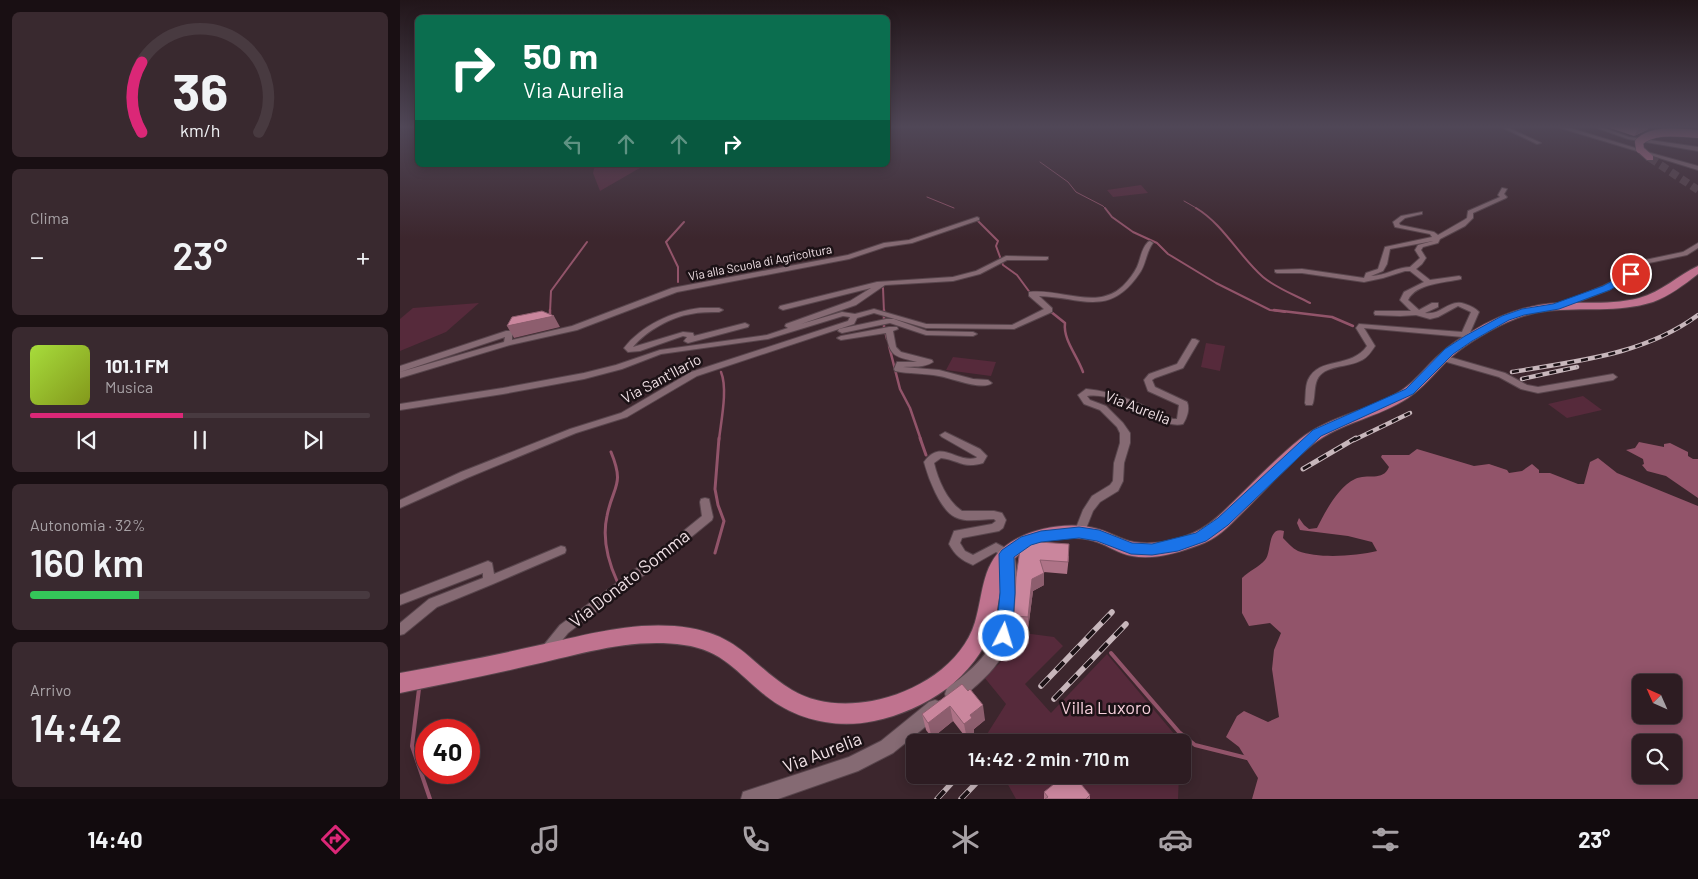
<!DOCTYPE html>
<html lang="it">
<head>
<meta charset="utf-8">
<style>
	:root { --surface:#2d1c22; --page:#39292f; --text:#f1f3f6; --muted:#a7a1a5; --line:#483a40; --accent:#db2777 }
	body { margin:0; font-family:Barlow,sans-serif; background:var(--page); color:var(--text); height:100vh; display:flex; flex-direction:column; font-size:19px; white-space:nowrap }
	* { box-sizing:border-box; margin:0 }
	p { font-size:16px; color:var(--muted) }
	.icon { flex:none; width:28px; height:28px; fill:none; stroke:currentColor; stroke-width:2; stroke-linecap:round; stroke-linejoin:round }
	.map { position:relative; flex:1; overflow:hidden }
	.drawer { display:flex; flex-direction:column; gap:12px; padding:12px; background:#190f13; width:400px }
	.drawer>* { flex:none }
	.top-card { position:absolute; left:15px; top:15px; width:475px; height:152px; border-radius:8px; box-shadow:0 2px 12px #0003,0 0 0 1px var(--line); background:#0b6e4f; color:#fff; overflow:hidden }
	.needle { width:32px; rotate:315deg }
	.fabs { position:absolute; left:1232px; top:674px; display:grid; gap:10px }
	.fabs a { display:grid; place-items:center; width:50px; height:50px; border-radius:8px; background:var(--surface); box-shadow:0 2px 12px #0003,0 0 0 1px var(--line); font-size:25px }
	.speed { position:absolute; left:15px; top:719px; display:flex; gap:10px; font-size:25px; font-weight:700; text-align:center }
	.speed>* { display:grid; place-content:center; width:65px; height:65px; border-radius:50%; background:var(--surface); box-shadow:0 2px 12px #0003,0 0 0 1px var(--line); line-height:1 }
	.speed .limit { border:8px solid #d22; background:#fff; color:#111 }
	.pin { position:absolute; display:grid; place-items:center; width:42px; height:42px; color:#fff; margin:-21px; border:2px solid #fff; border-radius:50%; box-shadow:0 1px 5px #0007 }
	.me { position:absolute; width:55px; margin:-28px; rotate:5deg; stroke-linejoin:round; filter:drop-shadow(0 0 4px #0008) }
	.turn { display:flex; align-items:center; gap:18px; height:105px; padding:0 25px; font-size:22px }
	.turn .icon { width:65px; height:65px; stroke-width:2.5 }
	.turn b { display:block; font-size:35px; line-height:42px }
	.lanes { display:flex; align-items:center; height:48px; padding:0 25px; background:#0003; justify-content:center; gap:25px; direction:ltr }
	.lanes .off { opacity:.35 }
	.big { font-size:38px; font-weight:600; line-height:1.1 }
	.drawer .tile { flex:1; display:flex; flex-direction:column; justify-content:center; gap:8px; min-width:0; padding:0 18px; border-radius:8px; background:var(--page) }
	.drawer .dial { align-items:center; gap:0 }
	.dial svg { height:130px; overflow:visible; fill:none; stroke:var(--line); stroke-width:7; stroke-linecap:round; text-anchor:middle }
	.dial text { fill:var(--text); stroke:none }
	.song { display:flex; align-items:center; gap:15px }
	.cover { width:60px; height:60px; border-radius:8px; background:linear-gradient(135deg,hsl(80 70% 55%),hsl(70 70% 35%)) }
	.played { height:5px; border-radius:2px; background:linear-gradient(90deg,var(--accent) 45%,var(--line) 45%) }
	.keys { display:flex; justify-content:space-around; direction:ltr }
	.heat { display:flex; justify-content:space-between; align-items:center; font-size:28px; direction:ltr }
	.charge { height:8px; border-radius:4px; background:linear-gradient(90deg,#34c759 32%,var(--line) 0) }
	.trip { position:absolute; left:506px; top:734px; width:285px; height:50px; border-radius:8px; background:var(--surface); box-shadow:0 2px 12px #0003,0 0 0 1px var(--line); font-weight:600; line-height:50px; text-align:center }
	.tabs { display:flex; height:80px; justify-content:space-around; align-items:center; background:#120b0e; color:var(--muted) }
	.tabs .icon { width:35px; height:35px }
	.tabs .selected { color:var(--accent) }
	.tabs b { font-size:22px; color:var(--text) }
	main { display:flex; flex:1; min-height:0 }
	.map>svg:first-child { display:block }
	.green { fill:#562a3b }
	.water { fill:#92546a; fill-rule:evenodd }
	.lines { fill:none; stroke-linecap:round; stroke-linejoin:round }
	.stream-far4 { stroke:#92546a; stroke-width:1 }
	.stream-far3 { stroke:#92546a; stroke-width:2 }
	.stream-far2 { stroke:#92546a; stroke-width:2.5 }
	.stream-far1 { stroke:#92546a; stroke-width:3 }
	.stream { stroke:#92546a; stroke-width:4 }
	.primary-tunnel { stroke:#574249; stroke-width:8; stroke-dasharray:8 4.5; stroke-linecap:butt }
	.minor-casing { stroke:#58454c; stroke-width:2 }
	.tertiary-casing { stroke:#58454c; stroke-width:2 }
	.primary-casing { stroke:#58454c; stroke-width:2 }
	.minor { fill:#856a73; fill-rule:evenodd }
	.tertiary { fill:#856a73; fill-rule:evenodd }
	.primary { fill:#c0738f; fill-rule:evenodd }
	.rail-far2-casing { stroke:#c8b7bc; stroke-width:4.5 }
	.rail-far1-casing { stroke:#c8b7bc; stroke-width:5 }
	.rail-casing { stroke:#c8b7bc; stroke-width:5.5 }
	.rail-far2 { stroke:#1c1216; stroke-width:2.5; stroke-dasharray:7; stroke-linecap:butt }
	.rail-far1 { stroke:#1c1216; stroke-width:3; stroke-dasharray:9; stroke-linecap:butt }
	.rail { stroke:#1c1216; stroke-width:4; stroke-dasharray:11; stroke-linecap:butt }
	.primary-bridge-casing { stroke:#58454c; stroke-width:9; stroke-linecap:butt }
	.primary-bridge { stroke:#c0738f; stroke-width:8 }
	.wall { fill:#ae7387 }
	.shaded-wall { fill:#8d5e6e }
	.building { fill:#ca869d; stroke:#8d5e6e }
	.route { fill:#1a73e8; stroke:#114b97 }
	.labels { text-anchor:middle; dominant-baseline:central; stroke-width:5; stroke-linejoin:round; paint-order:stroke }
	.far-street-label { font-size:12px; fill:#f1e1e6; stroke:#1c1216 }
	.street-label { font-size:15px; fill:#f1e1e6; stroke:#1c1216 }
	.near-street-label { font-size:18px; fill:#f1e1e6; stroke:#1c1216 }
	.near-park-label { font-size:18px; fill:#f6cfdb; stroke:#1c1216 }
</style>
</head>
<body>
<main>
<section class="drawer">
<div class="tile dial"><svg viewBox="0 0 100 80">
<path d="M14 69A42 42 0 1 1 86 69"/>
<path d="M14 69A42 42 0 0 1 14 26" stroke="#db2777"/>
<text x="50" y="56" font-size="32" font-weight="700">36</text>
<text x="50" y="72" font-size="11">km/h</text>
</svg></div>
<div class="tile"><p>Clima</p>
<div class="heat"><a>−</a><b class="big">23°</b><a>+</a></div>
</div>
<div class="tile">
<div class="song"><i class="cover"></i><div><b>101.1 FM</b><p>Musica</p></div></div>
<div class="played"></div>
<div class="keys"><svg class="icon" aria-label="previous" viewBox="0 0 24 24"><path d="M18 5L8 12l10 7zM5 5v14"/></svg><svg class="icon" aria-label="pause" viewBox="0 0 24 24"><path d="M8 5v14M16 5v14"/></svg><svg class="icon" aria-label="next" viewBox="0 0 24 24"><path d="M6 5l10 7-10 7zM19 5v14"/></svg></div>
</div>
<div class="tile"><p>Autonomia · 32%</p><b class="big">160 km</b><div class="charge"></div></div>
<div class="tile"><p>Arrivo</p><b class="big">14:42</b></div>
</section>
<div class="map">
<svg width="1298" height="799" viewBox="0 0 1298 799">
	<rect width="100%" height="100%" fill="#3c262d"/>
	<g class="green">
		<path d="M195,165H245L200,191L193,173Z"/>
		<path d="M741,185L748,193L713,197L707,190Z"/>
		<path d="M79,303L46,332L0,351V319L13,308Z"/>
		<path d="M806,343L825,346L820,371L801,367Z"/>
		<path d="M553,357L596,362L591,376L546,370Z"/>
		<path d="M1183,396L1202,410L1167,418L1148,404Z"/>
		<path d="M616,632L654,637L663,646L625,684L651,713L707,654L781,742H582L606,704L584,677L600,663Z"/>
		<path d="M599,775H779L778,799H616L606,781Z"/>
	</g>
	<g class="water">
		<path d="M1239,442L1264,447V444L1270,443L1288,452V456L1293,459H1298V498L1266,476L1247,471L1242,465L1244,464L1243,459L1226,450L1235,448Z"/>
		<path d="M1017,449L1074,466L1089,464L1107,470L1109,473L1122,471L1132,464L1139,470V473H1150L1178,484H1184L1190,462L1198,458L1217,473L1298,506V799H852L858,778L839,747L826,737L837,716L844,711L868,722L879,717L872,669L874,650L881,633L870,623L849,626L842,613V578C849,571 859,567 865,560C872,552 867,526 884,531L883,538C888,543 892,548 898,551C919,559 956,556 977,551L972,542L948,536L900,530L897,523L899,518L904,525L909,529L917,528C925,512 938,487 955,479C967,473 983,482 989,467L981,457L982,455H1009ZM1241,682H1274V715H1241ZM1241,742H1274V775H1241Z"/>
	</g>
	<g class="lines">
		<g class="stream-far4">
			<path d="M640,162L668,182L676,192L703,206L706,209"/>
			<path d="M527,197L554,208"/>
			<path d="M784,201L798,209"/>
		</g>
		<g class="stream-far3">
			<path d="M705,208L712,217L733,232L757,243L768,254L816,283L870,310L885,312"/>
			<path d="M796,208C823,224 839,256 863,277C876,288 895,295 910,303"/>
			<path d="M577,220L598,241L596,246L603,265L617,275L631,294"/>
			<path d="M278,282V267L266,242L284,222"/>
			<path d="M483,288L484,312"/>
			<path d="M150,312L151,291L187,242"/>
		</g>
		<g class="stream-far2">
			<path d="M484,310V327L487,339"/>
			<path d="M874,310L932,317L953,326"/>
			<path d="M650,311L665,323C663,340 677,355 683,372"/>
			<path d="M150,316V310"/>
			<path d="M489,346L500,389L510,408L521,440"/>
			<path d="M319,440C321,421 328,389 321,372"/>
		</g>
		<g class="stream-far1">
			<path d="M520,438L526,455"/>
			<path d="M211,452C225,486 213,485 207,516C202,538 208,561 217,581"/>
			<path d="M315,553L324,521L318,505L315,489L319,438"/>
		</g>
		<g class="stream">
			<path d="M711,653L779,732L795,745L847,758"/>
			<path d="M19,689L12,746L30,799"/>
		</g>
		<path class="primary-tunnel" d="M1250,158L1298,190"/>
		<defs>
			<g id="minor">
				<path d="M1101,127H1107L1141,143L1137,144Z"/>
				<path d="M1194,127H1201L1229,137L1298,147V151L1228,139Z"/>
				<path d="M1240,150L1298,166V170L1240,152Z"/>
				<path d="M1102,188L1107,189L1104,194L1107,197L1106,198L1073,213V218L1065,226L1040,239L1038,243L1023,247L1021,250L1026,258L1022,264L1016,269L1030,280L1059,276L1061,277V279C1045,283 1016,283 1008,300L1019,310L1032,303H1038V307L1025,313C1041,316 1049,298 1065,304C1071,306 1075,308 1079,312L1069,335L1072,338L1071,340H1065L1063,337L964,328L975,346C971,352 968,357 962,360C949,368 924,364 917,380C914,387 915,396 913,403L912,405H906L905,403C906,396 905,387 908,380C919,356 951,369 967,346L956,328L959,324L1062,332L1071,312L1058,306L1038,317L1030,319L1016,315L1000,316L975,315L974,313L975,311H1011L1000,300L1004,292L1024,282L1010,271H1005L983,278L964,282L902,273H877L875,272V270L902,269L964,278L966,273L978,269L985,247L1032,237L1030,234L995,227L993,222L1001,216L1022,212V214L1005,218L999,223L1000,225L1034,232L1038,235L1064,220L1067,218L1068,211L1100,197L1098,195ZM1033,241L1018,245L1015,250L1020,258L1010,267C997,267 985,276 971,276L983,271L987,264L990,249Z"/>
				<path d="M577,217L579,218V220L512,243L485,247L449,259L277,292L177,330L110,345L0,378V372L104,342L105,337L0,372V366L106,331H112V340L172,326L272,288L448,255L484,243L509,240Z"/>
				<path d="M750,241L753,243C746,252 746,265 739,274C709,318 681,297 639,296L652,308V312L614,329L526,328L474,313L457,318L454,324L297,376L227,417L176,433L67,478L0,508V500L61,472L170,429L221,413L291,372L448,321L450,317L443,316L368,339L261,354L222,369L184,379L103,394L0,410V404L103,388L184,373L216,365L260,350L367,335L388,328L385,326L386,324L450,301L471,288L383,310L379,308L380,306L477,282L553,277L576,271L606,256L648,257V259L646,260H607L580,274L553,281L485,285L456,305L401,324L442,312L455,314L474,309L526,324L612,325L644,309L629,296V292C661,288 697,311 723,286C729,280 734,273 737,267C741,258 741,249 748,242Z"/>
				<path d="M1298,243V248L1287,255L1249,263L1233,275L1209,290L1159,309H1156L1152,307L1203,286L1229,273L1245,260L1283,252Z"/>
				<path d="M300,308H319L323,310L319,312C310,312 300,312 291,314C271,317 246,331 233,347L283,332L293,333L294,336L345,323L349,325L348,327L288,343L284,341L287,337L283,336L240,351L228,352L224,348C241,326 272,311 300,308Z"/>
				<path d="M486,319H494L527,331L573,332L577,334L573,336L526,335L490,323L442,333L438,331L439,329Z"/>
				<path d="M489,327H497L498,329L493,331L496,347L501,352L532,360L533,362C524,368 513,366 503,367L539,370L573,379L588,380L592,383C582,391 552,378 539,376C524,373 509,374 495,371L494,369L497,362H517C495,356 490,358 486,333L441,340L437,338L441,336Z"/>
				<path d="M792,339H795L799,341L783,368L755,378L752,380L755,387L787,402C790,409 787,418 783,424C770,427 758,419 746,413C729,405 707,393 687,396L690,400L706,406L723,423L730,433V443L724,463L723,481L718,491L700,502L693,511L683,536L679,537L675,536L674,533L683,510L692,496L710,485L713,481L714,463L720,443V433L717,427L700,410L684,404L678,395L686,389C718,392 745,406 773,419H777L779,405L748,391L744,380L749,374L777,364Z"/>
				<path d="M1040,356H1046L1105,373L1127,385L1138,387L1213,374L1217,377L1213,380L1138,393L1121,389L1099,377L1040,360L1039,358Z"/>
				<path d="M545,432L580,449L587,456L583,463C563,469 559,460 541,458L534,463C538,480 547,501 562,511H594L602,513L606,520L603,528L599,531L562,538L560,543L565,551L573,555L596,543L611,551L613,554L611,557L607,558L596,552L573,565C561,560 555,555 549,544L554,531L592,524L596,521L594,519C581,519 566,523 555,517C540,510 528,477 524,462C541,438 556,463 576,458L577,457L542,437L540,435Z"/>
				<path d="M305,498L309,499L313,517L312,520L257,565L168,633L151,654L147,656L143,654L141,650L143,646L160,625L249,559L302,516L300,502L301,499Z"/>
				<path d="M161,546L165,547L166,550L165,553L93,584L37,607L4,634L0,635V623L29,599L83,578V573L0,605V595L88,561L92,563L94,574Z"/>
			</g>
			<g id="tertiary">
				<path d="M1157,127H1167L1245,151L1240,152Z"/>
				<path d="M607,548L612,550C617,560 616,573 616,584C617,627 611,655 578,684C570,691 563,698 553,702L547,700L545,694L547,688C564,676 583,661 593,642C605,620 602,579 600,554L602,550Z"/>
				<path d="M535,700L541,702L544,708L541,714L493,753L458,771L378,799H341L343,792L449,757L481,741L529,702Z"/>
			</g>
			<g id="primary">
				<path d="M1237,147H1243L1253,156V160H1247L1237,151Z"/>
				<path d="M1298,266V274C1284,285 1269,296 1253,302C1218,313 1182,307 1147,311C1126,313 1108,321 1090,331C1074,340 1059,349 1046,362C1034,374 1023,388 1008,398C978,418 941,422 912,445C887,465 865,491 841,514C828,527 817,539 799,545C778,553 754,560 732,556C719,554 709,546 697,542C678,535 647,538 630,547C594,567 604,593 593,626C575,678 526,710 474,721C436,729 396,720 366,696C338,674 323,650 284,645C231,637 178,655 127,666C85,676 42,684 0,693V673C42,665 84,658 126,648C180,637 234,619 290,628C342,637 352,666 392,690C415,704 445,706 472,701C515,693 562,665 575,622C584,592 581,561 611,542C635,527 671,521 698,529C710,532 721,540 734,542C753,545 775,541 793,533C807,527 818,517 829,506C852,484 875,459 900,439C931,415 970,411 1002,390C1017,380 1027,365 1040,354C1050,345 1060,338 1071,332C1097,316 1125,305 1156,303C1183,302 1212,305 1239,298C1262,292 1278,275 1298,266Z"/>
			</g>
		</defs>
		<use href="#minor" class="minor-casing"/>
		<use href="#tertiary" class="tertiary-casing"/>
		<use href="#primary" class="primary-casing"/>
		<use href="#minor" class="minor"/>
		<use href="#tertiary" class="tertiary"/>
		<use href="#primary" class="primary"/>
		<defs>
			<g id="rail-far2">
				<path d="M1112,372C1176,361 1244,355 1298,315"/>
				<path d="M1122,379L1177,367"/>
				<path d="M954,440L1010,413"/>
			</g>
			<path id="rail-far1" d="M903,469L956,438"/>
			<g id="rail">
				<path d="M641,686L712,612"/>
				<path d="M654,699L726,624"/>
				<path d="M537,799L559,775"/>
				<path d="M561,799L579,780"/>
			</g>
		</defs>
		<use href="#rail-far2" class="rail-far2-casing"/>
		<use href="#rail-far1" class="rail-far1-casing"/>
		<use href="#rail" class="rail-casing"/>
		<use href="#rail-far2" class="rail-far2"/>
		<use href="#rail-far1" class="rail-far1"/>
		<use href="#rail" class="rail"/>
		<defs>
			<path id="primary-bridge" d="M1240,149L1239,142C1254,128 1280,133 1298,134"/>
		</defs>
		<use href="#primary-bridge" class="primary-bridge-casing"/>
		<use href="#primary-bridge" class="primary-bridge"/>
	</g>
	<g class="wall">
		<path d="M1210,127H1249L1247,130L1234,136L1210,128Z"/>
		<path d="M621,543L669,556L667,574L644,572V585L633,591L628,629L614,628V616Z"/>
		<path d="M562,684L585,720L574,729V733L567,739L553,721L532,738L526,730L522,714Z"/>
		<path d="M670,783L690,795V799H644V792Z"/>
	</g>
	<g class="shaded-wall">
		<path d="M1239,127H1249L1247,130L1234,136Z"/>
		<path d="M154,316L160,327L114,338L107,326Z"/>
		<path d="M644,573V585L633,591L628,629V617L632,579Z"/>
		<path d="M583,705L585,720L574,729V733L567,739L564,724L570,715Z"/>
		<path d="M550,706L553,721L532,738L528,723Z"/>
	</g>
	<g class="building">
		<path d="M142,311L154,316L107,326L112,317Z"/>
		<path d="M624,541L669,544L668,562L640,560L644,573L632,579L628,617L614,616L616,577L621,543Z"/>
		<path d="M562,684L568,691L570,689L583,705L570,715L572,718L564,724L550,706L528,723L522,714Z"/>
		<path d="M664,776L670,783L676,778L690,795L686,799H645L648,797L644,792Z"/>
	</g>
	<linearGradient id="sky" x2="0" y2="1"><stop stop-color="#211519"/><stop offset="0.53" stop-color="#504757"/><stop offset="1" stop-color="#504757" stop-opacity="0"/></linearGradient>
	<rect width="1298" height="239" fill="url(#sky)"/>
	<path class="route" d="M1231,271L1236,274L1234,276L1210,290L1159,309L1124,315L1109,320L1072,341L1053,354L1013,394L921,436L828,525L806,541L778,551L752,555L731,554L697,541L679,538L641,542L631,545L614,557L615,593L612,636L610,641L604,643L599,641L596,636L600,593L599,554L602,550L621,537L641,531L679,527L699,530L732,543L752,544L796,533L818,518L913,430L1006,389L1045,349L1065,336L1102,316L1122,309L1153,304L1203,286Z"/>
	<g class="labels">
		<g class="far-street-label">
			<text transform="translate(360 262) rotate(-11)">Via alla Scuola di Agricoltura</text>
		</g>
		<g class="street-label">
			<text transform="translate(261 378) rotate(-28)">Via Sant'Ilario</text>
			<text transform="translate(738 407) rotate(21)">Via Aurelia</text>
		</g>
		<g class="near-street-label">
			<text transform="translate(229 578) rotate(-38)">Via Donato Somma</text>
			<text transform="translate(422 752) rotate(-21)">Via Aurelia</text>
		</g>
		<g class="near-park-label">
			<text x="706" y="707">Villa Luxoro</text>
		</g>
	</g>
</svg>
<div class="fabs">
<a><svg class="needle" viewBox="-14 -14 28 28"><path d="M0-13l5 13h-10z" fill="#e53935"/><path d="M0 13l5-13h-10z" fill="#a7a1a5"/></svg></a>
<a><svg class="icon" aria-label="search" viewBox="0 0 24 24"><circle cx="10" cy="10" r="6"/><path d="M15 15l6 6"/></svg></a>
</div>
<div class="speed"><div class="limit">40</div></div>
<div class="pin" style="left:1231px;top:274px;background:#d93025"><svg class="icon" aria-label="arrive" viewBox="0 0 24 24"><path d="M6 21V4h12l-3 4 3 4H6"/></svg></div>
<svg class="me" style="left:604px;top:636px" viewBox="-20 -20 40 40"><circle r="17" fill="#1a73e8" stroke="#fff" stroke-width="3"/><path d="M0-11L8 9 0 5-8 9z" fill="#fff"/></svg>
<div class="trip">14:42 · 2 min · 710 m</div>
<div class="top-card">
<div class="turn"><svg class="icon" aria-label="right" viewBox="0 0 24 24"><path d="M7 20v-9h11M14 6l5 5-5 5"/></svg><div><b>50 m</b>Via Aurelia</div></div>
<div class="lanes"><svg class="icon off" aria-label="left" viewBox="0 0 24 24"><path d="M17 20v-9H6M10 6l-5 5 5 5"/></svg><svg class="icon off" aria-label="ahead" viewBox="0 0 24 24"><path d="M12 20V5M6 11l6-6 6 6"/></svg><svg class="icon off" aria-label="ahead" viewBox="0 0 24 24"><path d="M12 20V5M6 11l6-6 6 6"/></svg><svg class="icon" aria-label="right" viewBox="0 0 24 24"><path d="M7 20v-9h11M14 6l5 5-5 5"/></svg></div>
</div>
</div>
</main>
<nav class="tabs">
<b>14:40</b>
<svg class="icon selected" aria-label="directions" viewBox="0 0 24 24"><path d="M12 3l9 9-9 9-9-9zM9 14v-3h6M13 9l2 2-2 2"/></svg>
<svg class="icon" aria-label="music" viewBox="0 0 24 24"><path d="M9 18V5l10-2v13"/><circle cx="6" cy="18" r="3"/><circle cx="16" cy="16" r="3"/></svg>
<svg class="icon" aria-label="phone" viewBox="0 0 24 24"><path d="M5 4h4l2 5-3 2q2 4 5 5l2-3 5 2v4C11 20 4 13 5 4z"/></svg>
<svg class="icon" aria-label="climate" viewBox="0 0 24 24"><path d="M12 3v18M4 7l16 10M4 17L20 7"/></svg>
<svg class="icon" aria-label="car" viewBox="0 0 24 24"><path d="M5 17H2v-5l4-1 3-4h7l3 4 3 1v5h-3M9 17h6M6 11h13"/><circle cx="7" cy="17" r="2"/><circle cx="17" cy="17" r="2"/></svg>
<svg class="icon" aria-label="filters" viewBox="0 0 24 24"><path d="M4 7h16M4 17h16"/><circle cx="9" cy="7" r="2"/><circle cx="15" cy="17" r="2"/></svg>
<b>23°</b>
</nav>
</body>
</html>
